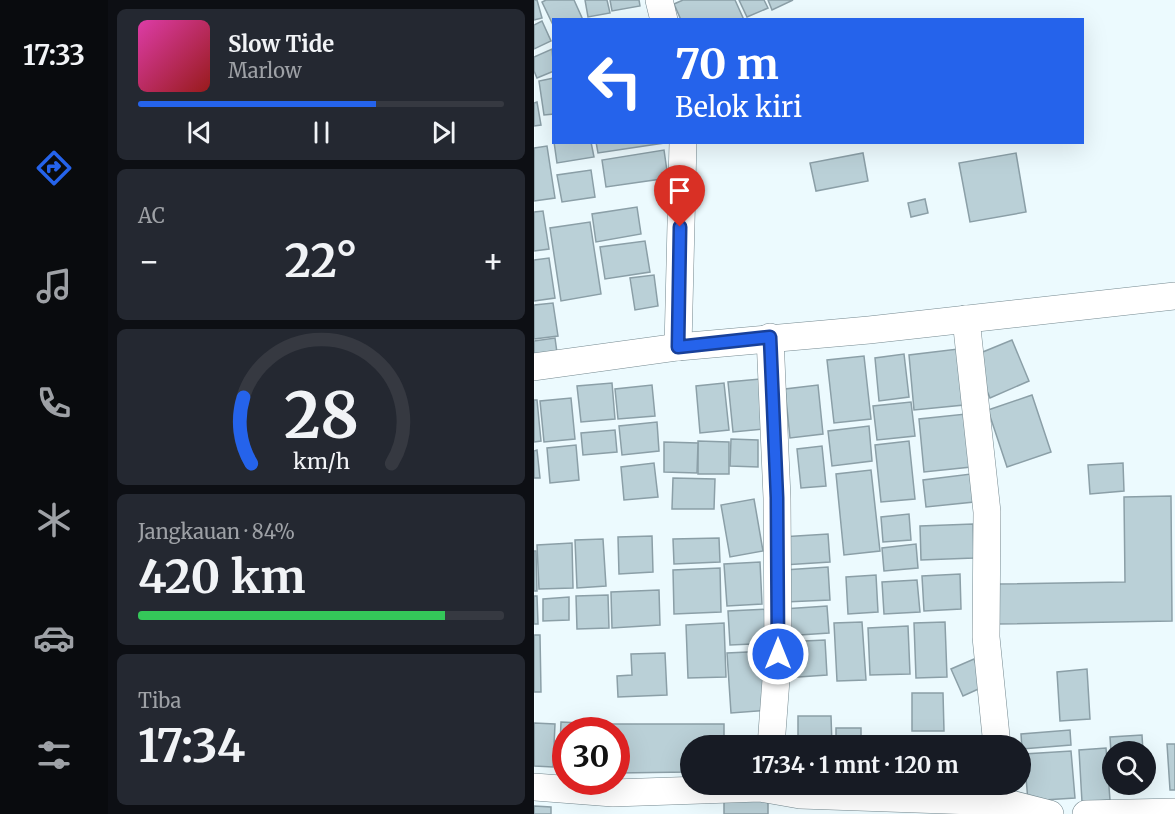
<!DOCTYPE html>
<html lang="id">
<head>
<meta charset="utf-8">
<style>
	:root { --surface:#171b24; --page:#242831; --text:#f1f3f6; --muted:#9ea1a6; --line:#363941; --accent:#2563eb }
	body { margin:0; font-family:Merriweather,serif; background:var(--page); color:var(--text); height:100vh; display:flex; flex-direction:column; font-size:22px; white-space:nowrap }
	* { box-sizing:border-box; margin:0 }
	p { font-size:20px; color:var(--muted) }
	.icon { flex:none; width:33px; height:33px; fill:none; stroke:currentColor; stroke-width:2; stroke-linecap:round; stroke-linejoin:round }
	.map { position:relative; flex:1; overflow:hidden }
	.side { display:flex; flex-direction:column; gap:9px; padding:9px; background:#0d0f14; width:426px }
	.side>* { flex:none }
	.banner { position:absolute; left:18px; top:18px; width:532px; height:126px; border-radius:0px; box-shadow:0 6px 24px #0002; background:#2563eb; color:#fff; overflow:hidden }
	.controls { position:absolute; left:568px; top:741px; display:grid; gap:12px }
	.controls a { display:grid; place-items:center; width:54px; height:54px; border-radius:50%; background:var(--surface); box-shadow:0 6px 24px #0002; font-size:30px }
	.speed { position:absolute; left:18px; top:717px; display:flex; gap:12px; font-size:30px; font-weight:700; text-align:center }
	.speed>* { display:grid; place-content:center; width:78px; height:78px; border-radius:50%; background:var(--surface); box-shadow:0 6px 24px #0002; line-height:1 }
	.speed .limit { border:9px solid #d22; background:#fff; color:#111 }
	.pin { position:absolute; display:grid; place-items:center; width:51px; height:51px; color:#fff; margin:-62px -26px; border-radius:50% 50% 50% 0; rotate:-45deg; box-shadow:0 0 6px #0007 }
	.pin .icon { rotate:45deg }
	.me { position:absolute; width:66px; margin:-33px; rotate:0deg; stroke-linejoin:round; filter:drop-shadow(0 0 4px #0008) }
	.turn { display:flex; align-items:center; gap:21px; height:126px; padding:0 24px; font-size:27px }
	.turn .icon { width:78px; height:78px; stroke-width:2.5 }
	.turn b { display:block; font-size:42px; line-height:51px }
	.big { font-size:45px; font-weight:700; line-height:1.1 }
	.side .card { flex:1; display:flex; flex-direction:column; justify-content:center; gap:9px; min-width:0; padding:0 21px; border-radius:9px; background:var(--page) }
	.side .dial { align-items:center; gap:0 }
	.dial svg { height:156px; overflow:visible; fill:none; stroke:var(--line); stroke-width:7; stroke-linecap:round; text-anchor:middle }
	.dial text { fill:var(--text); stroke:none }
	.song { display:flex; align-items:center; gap:18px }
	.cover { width:72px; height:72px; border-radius:9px; background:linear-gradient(135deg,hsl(320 70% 55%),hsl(0 70% 35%)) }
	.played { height:6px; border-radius:3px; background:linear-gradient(90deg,var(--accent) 65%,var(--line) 65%) }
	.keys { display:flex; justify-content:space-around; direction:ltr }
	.heat { display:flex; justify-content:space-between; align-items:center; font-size:33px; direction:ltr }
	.charge { height:9px; border-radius:4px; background:linear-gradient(90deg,#34c759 84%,var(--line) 0) }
	.trip { position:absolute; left:146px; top:735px; width:351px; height:60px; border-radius:30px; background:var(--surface); box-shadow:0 6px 24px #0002; font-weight:700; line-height:60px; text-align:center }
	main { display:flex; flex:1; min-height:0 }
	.tabs { display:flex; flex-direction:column; width:108px; justify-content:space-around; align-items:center; background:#090b0e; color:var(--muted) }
	.tabs .icon { width:42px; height:42px }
	.tabs .current { color:var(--accent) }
	.tabs b { font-size:27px; color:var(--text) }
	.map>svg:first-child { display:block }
	.building { fill:#bad0d7; stroke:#8b9fa7; stroke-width:1.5 }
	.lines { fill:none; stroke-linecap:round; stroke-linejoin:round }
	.minor-casing { stroke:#758990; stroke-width:28 }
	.minor { stroke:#fff; stroke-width:27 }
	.route-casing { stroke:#184099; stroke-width:15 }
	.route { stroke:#2563eb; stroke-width:10 }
</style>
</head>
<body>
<main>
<nav class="tabs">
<b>17:33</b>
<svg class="icon current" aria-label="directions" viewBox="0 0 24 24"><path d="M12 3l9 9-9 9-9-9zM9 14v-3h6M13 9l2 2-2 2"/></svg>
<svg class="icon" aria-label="music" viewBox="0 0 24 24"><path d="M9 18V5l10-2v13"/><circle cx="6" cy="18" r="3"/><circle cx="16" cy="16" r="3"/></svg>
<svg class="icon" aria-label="phone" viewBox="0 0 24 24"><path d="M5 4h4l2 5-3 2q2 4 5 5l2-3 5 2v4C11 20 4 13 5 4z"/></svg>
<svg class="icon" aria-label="climate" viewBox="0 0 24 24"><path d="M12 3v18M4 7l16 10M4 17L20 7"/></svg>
<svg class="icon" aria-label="car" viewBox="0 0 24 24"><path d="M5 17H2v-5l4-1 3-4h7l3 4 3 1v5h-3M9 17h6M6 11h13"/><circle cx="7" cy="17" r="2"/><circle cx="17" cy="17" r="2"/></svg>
<svg class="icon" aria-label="filters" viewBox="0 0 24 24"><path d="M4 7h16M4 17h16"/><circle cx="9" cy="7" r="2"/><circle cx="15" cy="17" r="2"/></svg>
</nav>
<section class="side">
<div class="card">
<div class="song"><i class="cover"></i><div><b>Slow Tide</b><p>Marlow</p></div></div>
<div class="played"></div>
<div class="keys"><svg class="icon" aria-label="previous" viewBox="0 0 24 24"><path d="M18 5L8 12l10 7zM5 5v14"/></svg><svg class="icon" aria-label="pause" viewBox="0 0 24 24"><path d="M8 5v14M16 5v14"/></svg><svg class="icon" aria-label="next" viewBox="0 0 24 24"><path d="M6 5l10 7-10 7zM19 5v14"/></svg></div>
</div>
<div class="card"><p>AC</p>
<div class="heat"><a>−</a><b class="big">22°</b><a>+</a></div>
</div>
<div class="card dial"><svg viewBox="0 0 100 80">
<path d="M14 69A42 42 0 1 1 86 69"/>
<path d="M14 69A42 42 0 0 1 10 35" stroke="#2563eb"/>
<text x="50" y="56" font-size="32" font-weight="700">28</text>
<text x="50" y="72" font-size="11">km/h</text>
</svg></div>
<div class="card"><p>Jangkauan · 84%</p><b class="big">420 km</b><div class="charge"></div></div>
<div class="card"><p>Tiba</p><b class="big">17:34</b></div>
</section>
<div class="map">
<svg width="641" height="814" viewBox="0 0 641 814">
	<rect width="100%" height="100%" fill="#ecfafe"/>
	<g class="building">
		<path d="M0,0H3L8,18L0,20Z"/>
		<path d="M12,0H40L49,20H20V27L8,2Z"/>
		<path d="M51,0H73L76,13L54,17Z"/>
		<path d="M76,0H105L106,6L78,11Z"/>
		<path d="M149,0H201L210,20H147L140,4Z"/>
		<path d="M205,0H230L234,8L213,17Z"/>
		<path d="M234,0H259L238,10Z"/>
		<path d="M8,21L17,41L0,49V25Z"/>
		<path d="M18,49L20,71L3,78L0,71V57Z"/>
		<path d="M20,78V114L10,115L5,81Z"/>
		<path d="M3,102L7,125L0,126V103Z"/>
		<path d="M20,142H57L60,157L23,163Z"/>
		<path d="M62,142H130V143L64,153Z"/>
		<path d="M13,146L21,198L0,201V148Z"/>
		<path d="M130,150L134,178L72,187L68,160Z"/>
		<path d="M329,153L334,181L282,191L276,163Z"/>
		<path d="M482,153L492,212L436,222L425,163Z"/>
		<path d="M57,170L61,197L28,202L23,175Z"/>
		<path d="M391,199L394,213L377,217L374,203Z"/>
		<path d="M103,207L107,234L62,242L58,214Z"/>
		<path d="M9,211L15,249L0,251V212Z"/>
		<path d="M56,222L67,294L27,301L16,228Z"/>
		<path d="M111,241L116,272L71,279L66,247Z"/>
		<path d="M15,258L21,298L0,301V260Z"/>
		<path d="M120,275L124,306L101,310L96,278Z"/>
		<path d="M19,303L24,336L0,339V305Z"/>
		<path d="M21,338L24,360L0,364V341Z"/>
		<path d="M478,340L495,381L456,398L439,356Z"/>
		<path d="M424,349L430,405L380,410L375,355Z"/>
		<path d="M370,354L375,397L345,401L341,358Z"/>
		<path d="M330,356L337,419L300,423L293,360Z"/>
		<path d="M226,379L231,429L199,432L194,382Z"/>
		<path d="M78,383L81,419L47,422L43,386Z"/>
		<path d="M190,383L195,430L166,433L162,386Z"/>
		<path d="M118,385L121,416L84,419L81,389Z"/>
		<path d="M284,385L289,434L256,438L251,389Z"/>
		<path d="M498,395L517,452L473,467L454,410Z"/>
		<path d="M37,398L41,439L10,442L6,401Z"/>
		<path d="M0,400H3L7,441L0,442Z"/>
		<path d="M377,402L381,436L343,440L339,406Z"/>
		<path d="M432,414L437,467L390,472L385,419Z"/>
		<path d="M123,422L125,451L88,455L85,426Z"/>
		<path d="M335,426L338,461L298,466L294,431Z"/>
		<path d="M81,430L83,452L49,455L47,433Z"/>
		<path d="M197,439L224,440V467L196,466Z"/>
		<path d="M164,441L195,442V474H164Z"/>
		<path d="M375,441L381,499L347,502L341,445Z"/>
		<path d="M130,442L164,443L163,473L130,472Z"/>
		<path d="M42,445L45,480L16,483L13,448Z"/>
		<path d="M288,446L292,486L267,488L263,449Z"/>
		<path d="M3,450L6,478H0V451Z"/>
		<path d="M120,463L124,497L90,500L87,467Z"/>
		<path d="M589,463L590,491L556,494L554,465Z"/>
		<path d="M337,470L346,551L310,555L302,474Z"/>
		<path d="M437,474L440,502L392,507L389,480Z"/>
		<path d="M139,478L181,479L180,509H138Z"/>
		<path d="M637,496L638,621L463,624L462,584L591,582L590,497Z"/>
		<path d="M220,499L229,551L196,557L187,505Z"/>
		<path d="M375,514L377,540L349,542L347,517Z"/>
		<path d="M439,524L440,558L387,560L386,526Z"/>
		<path d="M294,534L296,562L249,565L247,537Z"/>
		<path d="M118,536L119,572L85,574L84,537Z"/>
		<path d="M185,538L186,562L140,564L139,539Z"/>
		<path d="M69,539L72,586L43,588L41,540Z"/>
		<path d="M38,543L39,588L5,589L3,545Z"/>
		<path d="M382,544L384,568L350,571L348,548Z"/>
		<path d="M0,551H2L3,591H0Z"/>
		<path d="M226,562L228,604L193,606L190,564Z"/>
		<path d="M294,567L296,600L251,602L250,570Z"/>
		<path d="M186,568L187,612L140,614L139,570Z"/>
		<path d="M426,574L427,609L390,611L388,576Z"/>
		<path d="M342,575L344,612L314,614L312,577Z"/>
		<path d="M383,580L386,612L350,614L348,582Z"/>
		<path d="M125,590L126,625L78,628L77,592Z"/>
		<path d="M74,595L75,628L43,629L42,596Z"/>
		<path d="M0,596H3L4,624H0Z"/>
		<path d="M35,597V620L9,621V599Z"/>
		<path d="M293,606L295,633L251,636L249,609Z"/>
		<path d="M236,609L238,643L196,645L194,611Z"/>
		<path d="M328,622L332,680L303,681L300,623Z"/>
		<path d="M411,622L413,677L382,678L380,623Z"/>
		<path d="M190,623L192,677L154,678L152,625Z"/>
		<path d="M374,626L376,674L336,675L334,628Z"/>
		<path d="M0,635H6L7,692H0Z"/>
		<path d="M291,640L293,675L250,678L249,642Z"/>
		<path d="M233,651L236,710L197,713L193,653Z"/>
		<path d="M131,653L133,695L84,697L83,676L98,675L97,654Z"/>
		<path d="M440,659L451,686L429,696L417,669Z"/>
		<path d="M553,669L556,719L526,721L523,672Z"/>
		<path d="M378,693H409L410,731H378Z"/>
		<path d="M264,716H297L298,746H264Z"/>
		<path d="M27,722L67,724V730H32V769H25Z"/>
		<path d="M0,723L21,724L19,767L0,766Z"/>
		<path d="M78,724H190V746H156V772L82,773V730H78Z"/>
		<rect x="302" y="728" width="25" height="18"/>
		<path d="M536,730L537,745L488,749L487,734Z"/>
		<path d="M608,735L609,752H579L578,769L576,737Z"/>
		<path d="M633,744H641V790H636Z"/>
		<path d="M572,748L576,800L548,802L545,750Z"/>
		<path d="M537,751L541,798L494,801L490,754Z"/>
		<path d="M190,795L234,796V814H190Z"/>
		<path d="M0,806L17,807V814H0Z"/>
	</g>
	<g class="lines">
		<defs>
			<g id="minor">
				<path d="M125,0L130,20"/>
				<path d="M432,319L453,512L452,637L463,746"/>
				<path d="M236,337L243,498L244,653L237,746"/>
				<path d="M144,347L149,142"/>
				<path d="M0,367L144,347L335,330L641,296"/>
				<path d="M0,787L79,793L226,788L266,795L469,802L516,814"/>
				<path d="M552,814L641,812"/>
			</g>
		</defs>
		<use href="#minor" class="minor-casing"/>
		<use href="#minor" class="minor"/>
	</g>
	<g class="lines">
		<defs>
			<path id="route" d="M146,227L144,347L236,337L243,498L244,654"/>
		</defs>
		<use href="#route" class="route-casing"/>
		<use href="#route" class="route"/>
	</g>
</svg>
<div class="controls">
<a><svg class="icon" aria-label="search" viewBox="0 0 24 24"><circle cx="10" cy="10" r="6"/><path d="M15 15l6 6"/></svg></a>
</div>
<div class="speed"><div class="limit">30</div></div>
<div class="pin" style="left:146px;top:227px;background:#d93025"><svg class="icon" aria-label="arrive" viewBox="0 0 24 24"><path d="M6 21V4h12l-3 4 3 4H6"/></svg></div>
<svg class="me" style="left:244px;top:654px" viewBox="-20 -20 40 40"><circle r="17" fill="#2563eb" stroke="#fff" stroke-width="3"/><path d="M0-11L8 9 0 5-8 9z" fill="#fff"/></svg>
<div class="trip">17:34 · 1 mnt · 120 m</div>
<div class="banner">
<div class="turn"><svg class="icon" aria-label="left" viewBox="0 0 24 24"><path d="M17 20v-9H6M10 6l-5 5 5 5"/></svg><div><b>70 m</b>Belok kiri</div></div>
</div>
</div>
</main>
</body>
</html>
